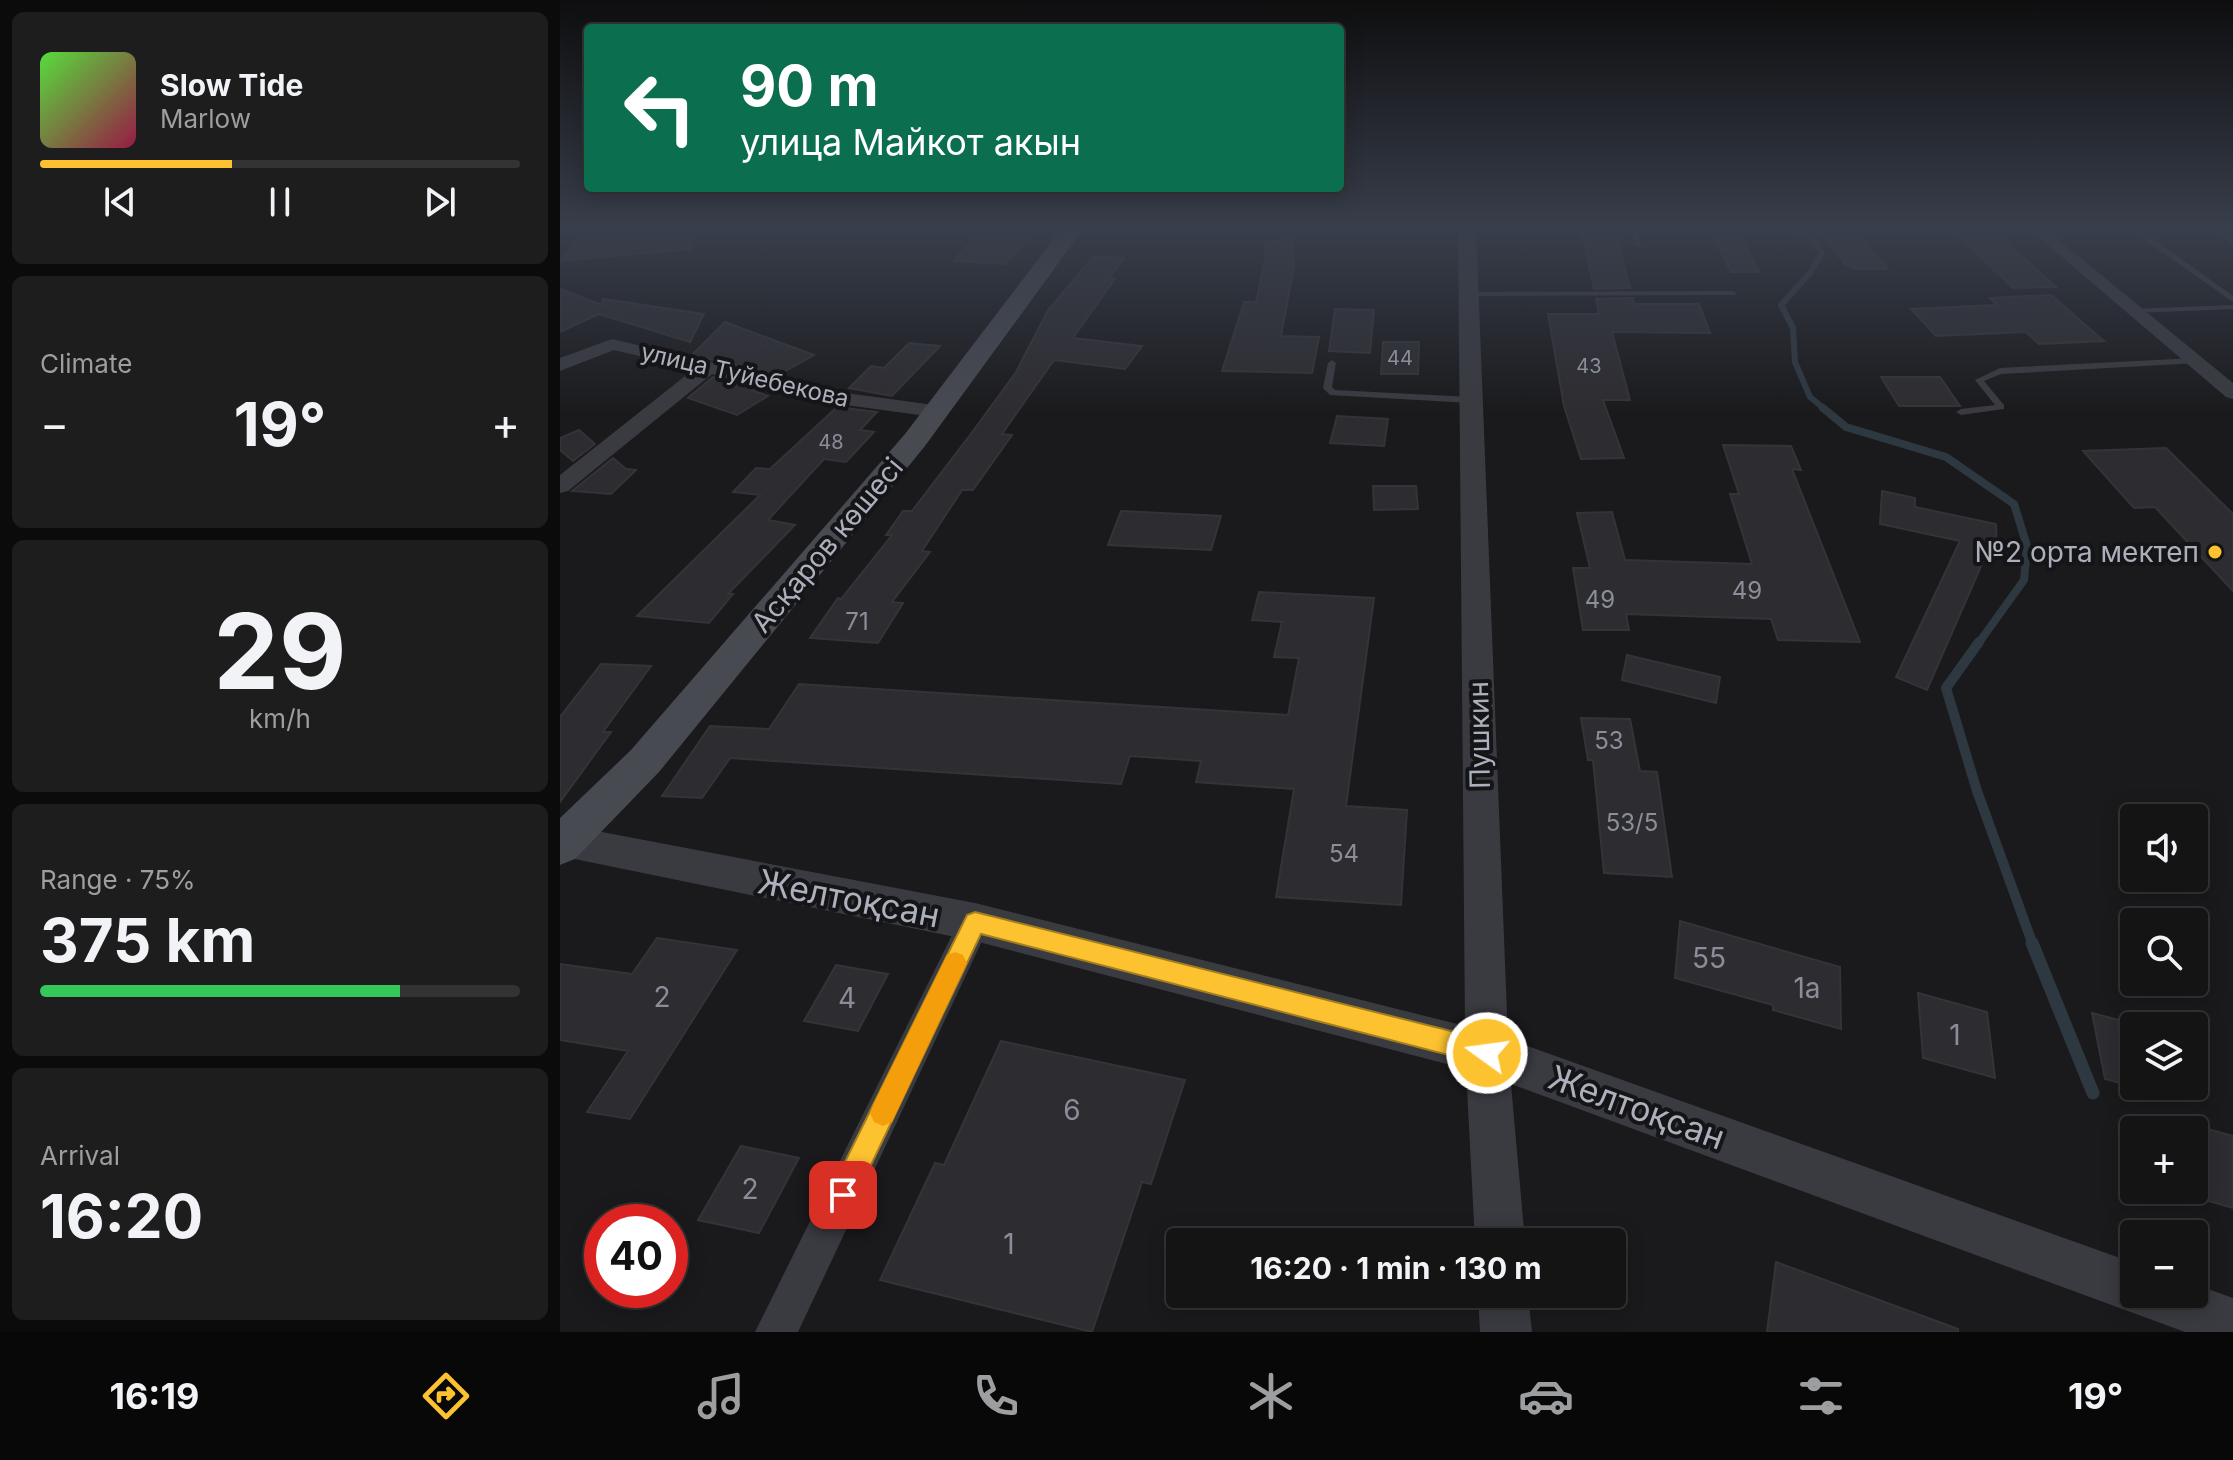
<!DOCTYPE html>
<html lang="en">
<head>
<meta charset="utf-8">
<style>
	:root { --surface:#141415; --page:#1d1d1e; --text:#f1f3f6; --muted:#9d9ea0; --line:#333334; --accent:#fdc230 }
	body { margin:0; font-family:Inter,sans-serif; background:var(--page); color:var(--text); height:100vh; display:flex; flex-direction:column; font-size:30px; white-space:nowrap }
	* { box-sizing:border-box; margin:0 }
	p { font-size:26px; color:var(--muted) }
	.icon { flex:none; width:44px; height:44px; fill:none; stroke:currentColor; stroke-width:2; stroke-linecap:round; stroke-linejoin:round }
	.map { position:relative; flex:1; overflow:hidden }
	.sheet { display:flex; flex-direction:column; gap:12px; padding:12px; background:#0b0b0c; width:560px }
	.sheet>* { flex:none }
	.hud { position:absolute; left:24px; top:24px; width:760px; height:168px; border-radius:8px; box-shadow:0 4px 20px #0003,0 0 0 2px var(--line); background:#0b6e4f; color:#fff; overflow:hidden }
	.buttons { position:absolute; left:1560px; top:804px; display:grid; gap:16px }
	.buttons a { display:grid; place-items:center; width:88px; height:88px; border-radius:8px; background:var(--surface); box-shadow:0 4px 20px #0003,0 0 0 2px var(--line); font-size:40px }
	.speed { position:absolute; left:24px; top:1204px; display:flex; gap:16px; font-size:40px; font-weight:700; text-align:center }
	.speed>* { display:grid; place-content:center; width:104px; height:104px; border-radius:50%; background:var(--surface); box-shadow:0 4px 20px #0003,0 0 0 2px var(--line); line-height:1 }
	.speed .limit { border:12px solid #d22; background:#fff; color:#111 }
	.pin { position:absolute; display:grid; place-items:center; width:68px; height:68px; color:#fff; margin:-34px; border-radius:16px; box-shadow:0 4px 12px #0006 }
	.me { position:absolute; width:88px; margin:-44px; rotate:284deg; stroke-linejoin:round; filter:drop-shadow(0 0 6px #0008) }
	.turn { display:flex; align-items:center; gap:28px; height:168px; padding:0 24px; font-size:36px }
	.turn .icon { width:104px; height:104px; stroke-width:2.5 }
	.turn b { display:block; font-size:56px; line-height:68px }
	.big { font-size:60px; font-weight:700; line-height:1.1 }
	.sheet .tile { flex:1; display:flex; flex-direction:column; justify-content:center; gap:12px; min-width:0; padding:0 28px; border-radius:12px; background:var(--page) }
	.sheet .dial { align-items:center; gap:0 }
	.dial b { font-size:104px; line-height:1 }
	.song { display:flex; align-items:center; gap:24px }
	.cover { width:96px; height:96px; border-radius:12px; background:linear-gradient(135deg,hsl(110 70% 55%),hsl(340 70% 35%)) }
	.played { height:8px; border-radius:4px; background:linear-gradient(90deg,var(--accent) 40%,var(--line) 40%) }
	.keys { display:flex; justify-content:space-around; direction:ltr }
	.heat { display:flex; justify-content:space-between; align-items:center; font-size:44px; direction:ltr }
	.charge { height:12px; border-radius:6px; background:linear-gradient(90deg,#34c759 75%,var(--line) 0) }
	.trip { position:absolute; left:606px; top:1228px; width:460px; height:80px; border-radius:8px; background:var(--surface); box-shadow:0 4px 20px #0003,0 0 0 2px var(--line); font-weight:700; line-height:80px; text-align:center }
	.menu { display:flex; height:128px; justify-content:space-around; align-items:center; background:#080808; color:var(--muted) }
	.menu .icon { width:56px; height:56px }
	.menu .current { color:var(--accent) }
	.menu b { font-size:36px; color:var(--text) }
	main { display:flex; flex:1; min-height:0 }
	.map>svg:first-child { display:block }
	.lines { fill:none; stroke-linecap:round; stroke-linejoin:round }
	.stream-far3 { stroke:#2e3841; stroke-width:6 }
	.stream-far2 { stroke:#2e3841; stroke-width:8 }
	.stream-far1 { stroke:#2e3841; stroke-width:10 }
	.stream { stroke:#2e3841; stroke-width:13 }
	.building { fill:#2d2c30; stroke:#343338; stroke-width:2 }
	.service { fill:#3a3b41; fill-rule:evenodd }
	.minor { fill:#3a3b41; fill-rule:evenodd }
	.tertiary { fill:#3a3b41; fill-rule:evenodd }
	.secondary { fill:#484a52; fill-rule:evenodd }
	.route { fill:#fdc230; stroke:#a47e1f; stroke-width:2 }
	.slow { fill:#f59e0b }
	.poi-dot { fill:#fdc230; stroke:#151417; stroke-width:3 }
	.labels { text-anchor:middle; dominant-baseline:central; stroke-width:8; stroke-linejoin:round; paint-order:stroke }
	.far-number-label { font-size:20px; fill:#8b8e98 }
	.far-street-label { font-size:24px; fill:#abb0bc; stroke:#151417 }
	.number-label { font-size:24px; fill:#8b8e98 }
	.street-label { font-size:28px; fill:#abb0bc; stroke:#151417 }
	.poi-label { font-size:28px; fill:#abb0bc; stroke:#151417; text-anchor:end }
	.near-number-label { font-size:28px; fill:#8b8e98 }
	.near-street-label { font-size:34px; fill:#abb0bc; stroke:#151417 }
</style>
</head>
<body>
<main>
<section class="sheet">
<div class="tile">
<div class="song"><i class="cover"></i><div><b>Slow Tide</b><p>Marlow</p></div></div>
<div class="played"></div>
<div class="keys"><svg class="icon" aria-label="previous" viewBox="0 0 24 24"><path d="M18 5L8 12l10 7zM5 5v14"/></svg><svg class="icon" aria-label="pause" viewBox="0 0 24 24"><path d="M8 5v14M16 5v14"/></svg><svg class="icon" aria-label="next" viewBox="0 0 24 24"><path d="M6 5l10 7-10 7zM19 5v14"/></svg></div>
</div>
<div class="tile"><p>Climate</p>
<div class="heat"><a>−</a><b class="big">19°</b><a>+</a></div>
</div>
<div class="tile dial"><b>29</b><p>km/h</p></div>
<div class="tile"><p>Range · 75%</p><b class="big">375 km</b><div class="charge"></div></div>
<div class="tile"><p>Arrival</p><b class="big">16:20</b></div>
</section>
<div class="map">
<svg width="1673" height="1332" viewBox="0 0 1673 1332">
	<rect width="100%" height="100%" fill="#1a1a1c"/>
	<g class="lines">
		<path class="stream-far3" d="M1247,228L1262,253L1250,273L1221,305L1233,328L1235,362L1250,397L1266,410"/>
		<path class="stream-far2" d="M1263,408L1286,427L1386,457L1454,504L1467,546L1464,580L1418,644"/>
		<path class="stream-far1" d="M1419,642L1386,688L1417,791L1473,945"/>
		<path class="stream" d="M1472,943L1533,1093"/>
	</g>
	<g class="building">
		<path d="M130,228L132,249L0,261L19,237Z"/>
		<path d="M1021,228H1054L1070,288L1034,289Z"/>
		<path d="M1150,228H1177L1199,272H1171Z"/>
		<path d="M1257,228H1293L1328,269H1295L1285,264Z"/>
		<path d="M422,231L472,234L445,264L393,261Z"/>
		<path d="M1436,233L1496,287L1453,288L1397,234Z"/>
		<path d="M732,240L734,266L721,336L759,337L752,373L662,371L684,302H696L705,259V241Z"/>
		<path d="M534,256L564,258L548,279H555L513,338L582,346L565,369L494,360L442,434L452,435L413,490H402L362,551L370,552L332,602L343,603L318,643L250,638L278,598L281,599L332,535H326L343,511H352L413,431L456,372L488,310Z"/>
		<path d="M0,289L42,305L43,299L144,314L130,342L39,314L0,332Z"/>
		<path d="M1491,295L1544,341L1479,344L1466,332L1376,336L1351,309L1437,305L1430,298Z"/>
		<path d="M1073,298L1074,304H1139L1150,333L1052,332L1070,400H1043L1064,458L1021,459L1004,406L988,314H1039L1036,299Z"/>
		<path d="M775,309L814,310L810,353L769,351Z"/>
		<path d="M165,322L254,355L218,375L132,355Z"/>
		<path d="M823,342H859L858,374H821Z"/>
		<path d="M349,343L380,346L332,396L289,388L311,366L324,368Z"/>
		<path d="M153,377L196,388L191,390L208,396L177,415L128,398Z"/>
		<path d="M1321,377H1380L1400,406H1339Z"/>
		<path d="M277,407L317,412L300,430L314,432L286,462L264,459L208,520L235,525L168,594H173L149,623L77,616L200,495L173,492L196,468L210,469Z"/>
		<path d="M777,416L828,419L824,446L770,443Z"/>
		<path d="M19,430L35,444L13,461L0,450V438Z"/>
		<path d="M1163,445L1231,446L1241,470L1232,469L1300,642L1218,640L1211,619L1066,614L1069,630H1023L1013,568H1030L1017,513L1052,512L1065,560L1192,564L1170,494H1179Z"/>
		<path d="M1606,448L1673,514V591L1595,507L1574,508L1523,451Z"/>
		<path d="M53,458L66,469L76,470L51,494L12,491Z"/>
		<path d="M813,486H856L858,509L814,510Z"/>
		<path d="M1322,491L1355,498V507L1436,524L1437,549L1429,548L1367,690L1336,677L1400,541L1320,524Z"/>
		<path d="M561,511L661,516L651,550L548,545Z"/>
		<path d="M699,592L814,598L786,806L847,810L841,905L716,897L734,789L636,782L641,761L570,756L561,784L170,758L142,798L102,796L150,726L209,729L239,684L728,715L739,658L714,657L722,622L692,620Z"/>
		<path d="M1067,655L1160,677L1156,703L1062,680Z"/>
		<path d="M41,664L91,666L43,732H51L0,802V717Z"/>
		<path d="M1021,718L1070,719L1080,771L1097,772L1112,877L1044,873L1033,760H1028Z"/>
		<path d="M1120,921L1280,967L1281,1029L1213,1010V1005L1115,978Z"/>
		<path d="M97,938L177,950L70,1119L27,1112L68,1051L0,1040V964L72,974Z"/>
		<path d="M276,965L328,974L298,1031L244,1021Z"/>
		<path d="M1358,993L1427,1012L1435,1078L1363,1058Z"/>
		<path d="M1532,1013L1574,1024V1087L1545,1079Z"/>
		<path d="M441,1041L625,1080L591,1184L582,1182L532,1332L320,1280L375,1163L384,1165Z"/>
		<path d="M1634,1125L1673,1136V1208L1642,1199L1634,1165Z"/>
		<path d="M181,1146L239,1158L199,1233L138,1220Z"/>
		<path d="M1216,1262L1398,1329V1332H1207Z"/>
	</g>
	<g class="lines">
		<g class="service">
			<path d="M1069,228H1076L1082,247L1075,245Z"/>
			<path d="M1572,228H1578L1673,296V302L1572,231Z"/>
			<path d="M1651,228H1657L1673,240V245L1651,231Z"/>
			<path d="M1172,291L1176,293L1175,295L909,296L905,294L909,292Z"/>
			<path d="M1673,305V309L1574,313L1570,311L1574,309Z"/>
			<path d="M1635,358L1639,361L1638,363L1441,374L1424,381L1444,405V409L1401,415L1396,412L1401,409L1435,405L1415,380L1440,368Z"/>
			<path d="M772,360L776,363L772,387L775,390L911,397L916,400L911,403L770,395L763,388L768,363Z"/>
		</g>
		<g class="minor">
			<path d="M1228,228H1243L1250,235L1237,238Z"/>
			<path d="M1468,228H1484L1673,383V399L1666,397Z"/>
			<path d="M52,339L271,391L374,405L384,411L374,417L271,403L152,374L8,491L0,493V475L134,369L54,350L0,371V358Z"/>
			<path d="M415,907L426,911L431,922L238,1332H195L404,911Z"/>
		</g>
		<g class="tertiary">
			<path d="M898,228H916L948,1039L1574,1263V1294H1634V1284L1673,1298V1332H1625L951,1084L965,1242H915L906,1069L415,941L0,856V826L5,825L415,903L905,1026Z"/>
			<path d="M918,1294H968L972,1332H920Z"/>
		</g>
		<path class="secondary" d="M502,228H524L365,446L99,772L15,859L0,865V818L71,750L345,434Z"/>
	</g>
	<linearGradient id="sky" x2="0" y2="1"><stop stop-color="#0e0e0f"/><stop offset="0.55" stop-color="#383e4b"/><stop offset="1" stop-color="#383e4b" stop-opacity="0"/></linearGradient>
	<rect width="1673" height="414" fill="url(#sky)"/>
	<path class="route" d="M415,912L927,1040L935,1044L939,1053L935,1062L927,1065L421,934L292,1205L283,1209L273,1205L269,1195L273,1186L407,915Z"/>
	<path class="slow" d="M395,952L403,955L407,963L332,1122L323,1126L314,1122L310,1113L314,1103L387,955Z"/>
	<circle class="poi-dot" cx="1655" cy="552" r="8"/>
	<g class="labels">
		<g class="far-number-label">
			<text x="840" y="358">44</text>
			<text x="1029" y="366">43</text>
			<text x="271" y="442">48</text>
		</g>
		<g class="far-street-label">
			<text transform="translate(185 375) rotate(13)">улица Туйебекова</text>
		</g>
		<g class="number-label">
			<text x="1187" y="590">49</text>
			<text x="1040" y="599">49</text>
			<text x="297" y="621">71</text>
			<text x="1049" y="740">53</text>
			<text x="1072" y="822">53/5</text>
			<text x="784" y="853">54</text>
		</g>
		<g class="street-label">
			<text transform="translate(267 545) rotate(-50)">Асқаров көшесі</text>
			<text transform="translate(919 735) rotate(-91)">Пушкин</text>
		</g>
		<g class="poi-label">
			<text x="1639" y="552">№2 орта мектеп</text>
		</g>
		<g class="near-number-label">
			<text x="1149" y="958">55</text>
			<text x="1247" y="988">1а</text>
			<text x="102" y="997">2</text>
			<text x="287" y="998">4</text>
			<text x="1395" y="1035">1</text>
			<text x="512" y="1110">6</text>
			<text x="190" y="1189">2</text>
			<text x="449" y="1244">1</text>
		</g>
		<g class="near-street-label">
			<text transform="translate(289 898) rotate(11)">Желтоқсан</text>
			<text transform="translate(1077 1107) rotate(20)">Желтоқсан</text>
		</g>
	</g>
</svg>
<div class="buttons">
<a><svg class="icon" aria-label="sound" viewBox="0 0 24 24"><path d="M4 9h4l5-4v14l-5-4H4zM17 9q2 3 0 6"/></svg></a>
<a><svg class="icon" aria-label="search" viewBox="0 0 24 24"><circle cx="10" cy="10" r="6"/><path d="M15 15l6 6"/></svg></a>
<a><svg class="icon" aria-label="layers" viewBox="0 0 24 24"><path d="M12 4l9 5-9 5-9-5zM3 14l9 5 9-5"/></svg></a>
<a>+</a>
<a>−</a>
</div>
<div class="speed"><div class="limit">40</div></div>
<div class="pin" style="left:283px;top:1195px;background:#d93025"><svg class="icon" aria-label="arrive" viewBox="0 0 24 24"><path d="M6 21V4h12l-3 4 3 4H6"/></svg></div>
<svg class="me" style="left:927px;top:1053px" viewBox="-20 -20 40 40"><circle r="17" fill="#fdc230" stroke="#fff" stroke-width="3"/><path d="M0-11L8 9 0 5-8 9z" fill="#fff"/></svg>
<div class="trip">16:20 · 1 min · 130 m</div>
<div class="hud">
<div class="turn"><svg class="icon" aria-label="left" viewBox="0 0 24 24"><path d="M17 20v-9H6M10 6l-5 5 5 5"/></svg><div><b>90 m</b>улица Майкот акын</div></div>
</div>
</div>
</main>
<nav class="menu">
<b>16:19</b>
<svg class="icon current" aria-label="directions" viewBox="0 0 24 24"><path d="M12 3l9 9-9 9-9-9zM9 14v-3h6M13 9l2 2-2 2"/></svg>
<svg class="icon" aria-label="music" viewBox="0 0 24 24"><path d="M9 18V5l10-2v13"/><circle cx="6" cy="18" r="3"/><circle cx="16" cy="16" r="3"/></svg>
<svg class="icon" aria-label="phone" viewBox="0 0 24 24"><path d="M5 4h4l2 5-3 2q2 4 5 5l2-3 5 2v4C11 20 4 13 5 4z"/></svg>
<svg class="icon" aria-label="climate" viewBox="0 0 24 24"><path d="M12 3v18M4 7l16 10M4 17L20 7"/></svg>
<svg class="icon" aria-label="car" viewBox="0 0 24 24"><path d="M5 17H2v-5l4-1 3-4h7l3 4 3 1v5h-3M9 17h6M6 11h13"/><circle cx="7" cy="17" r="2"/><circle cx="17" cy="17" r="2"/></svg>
<svg class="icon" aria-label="filters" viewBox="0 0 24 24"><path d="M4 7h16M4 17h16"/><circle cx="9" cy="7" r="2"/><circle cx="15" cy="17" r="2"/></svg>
<b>19°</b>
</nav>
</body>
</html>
